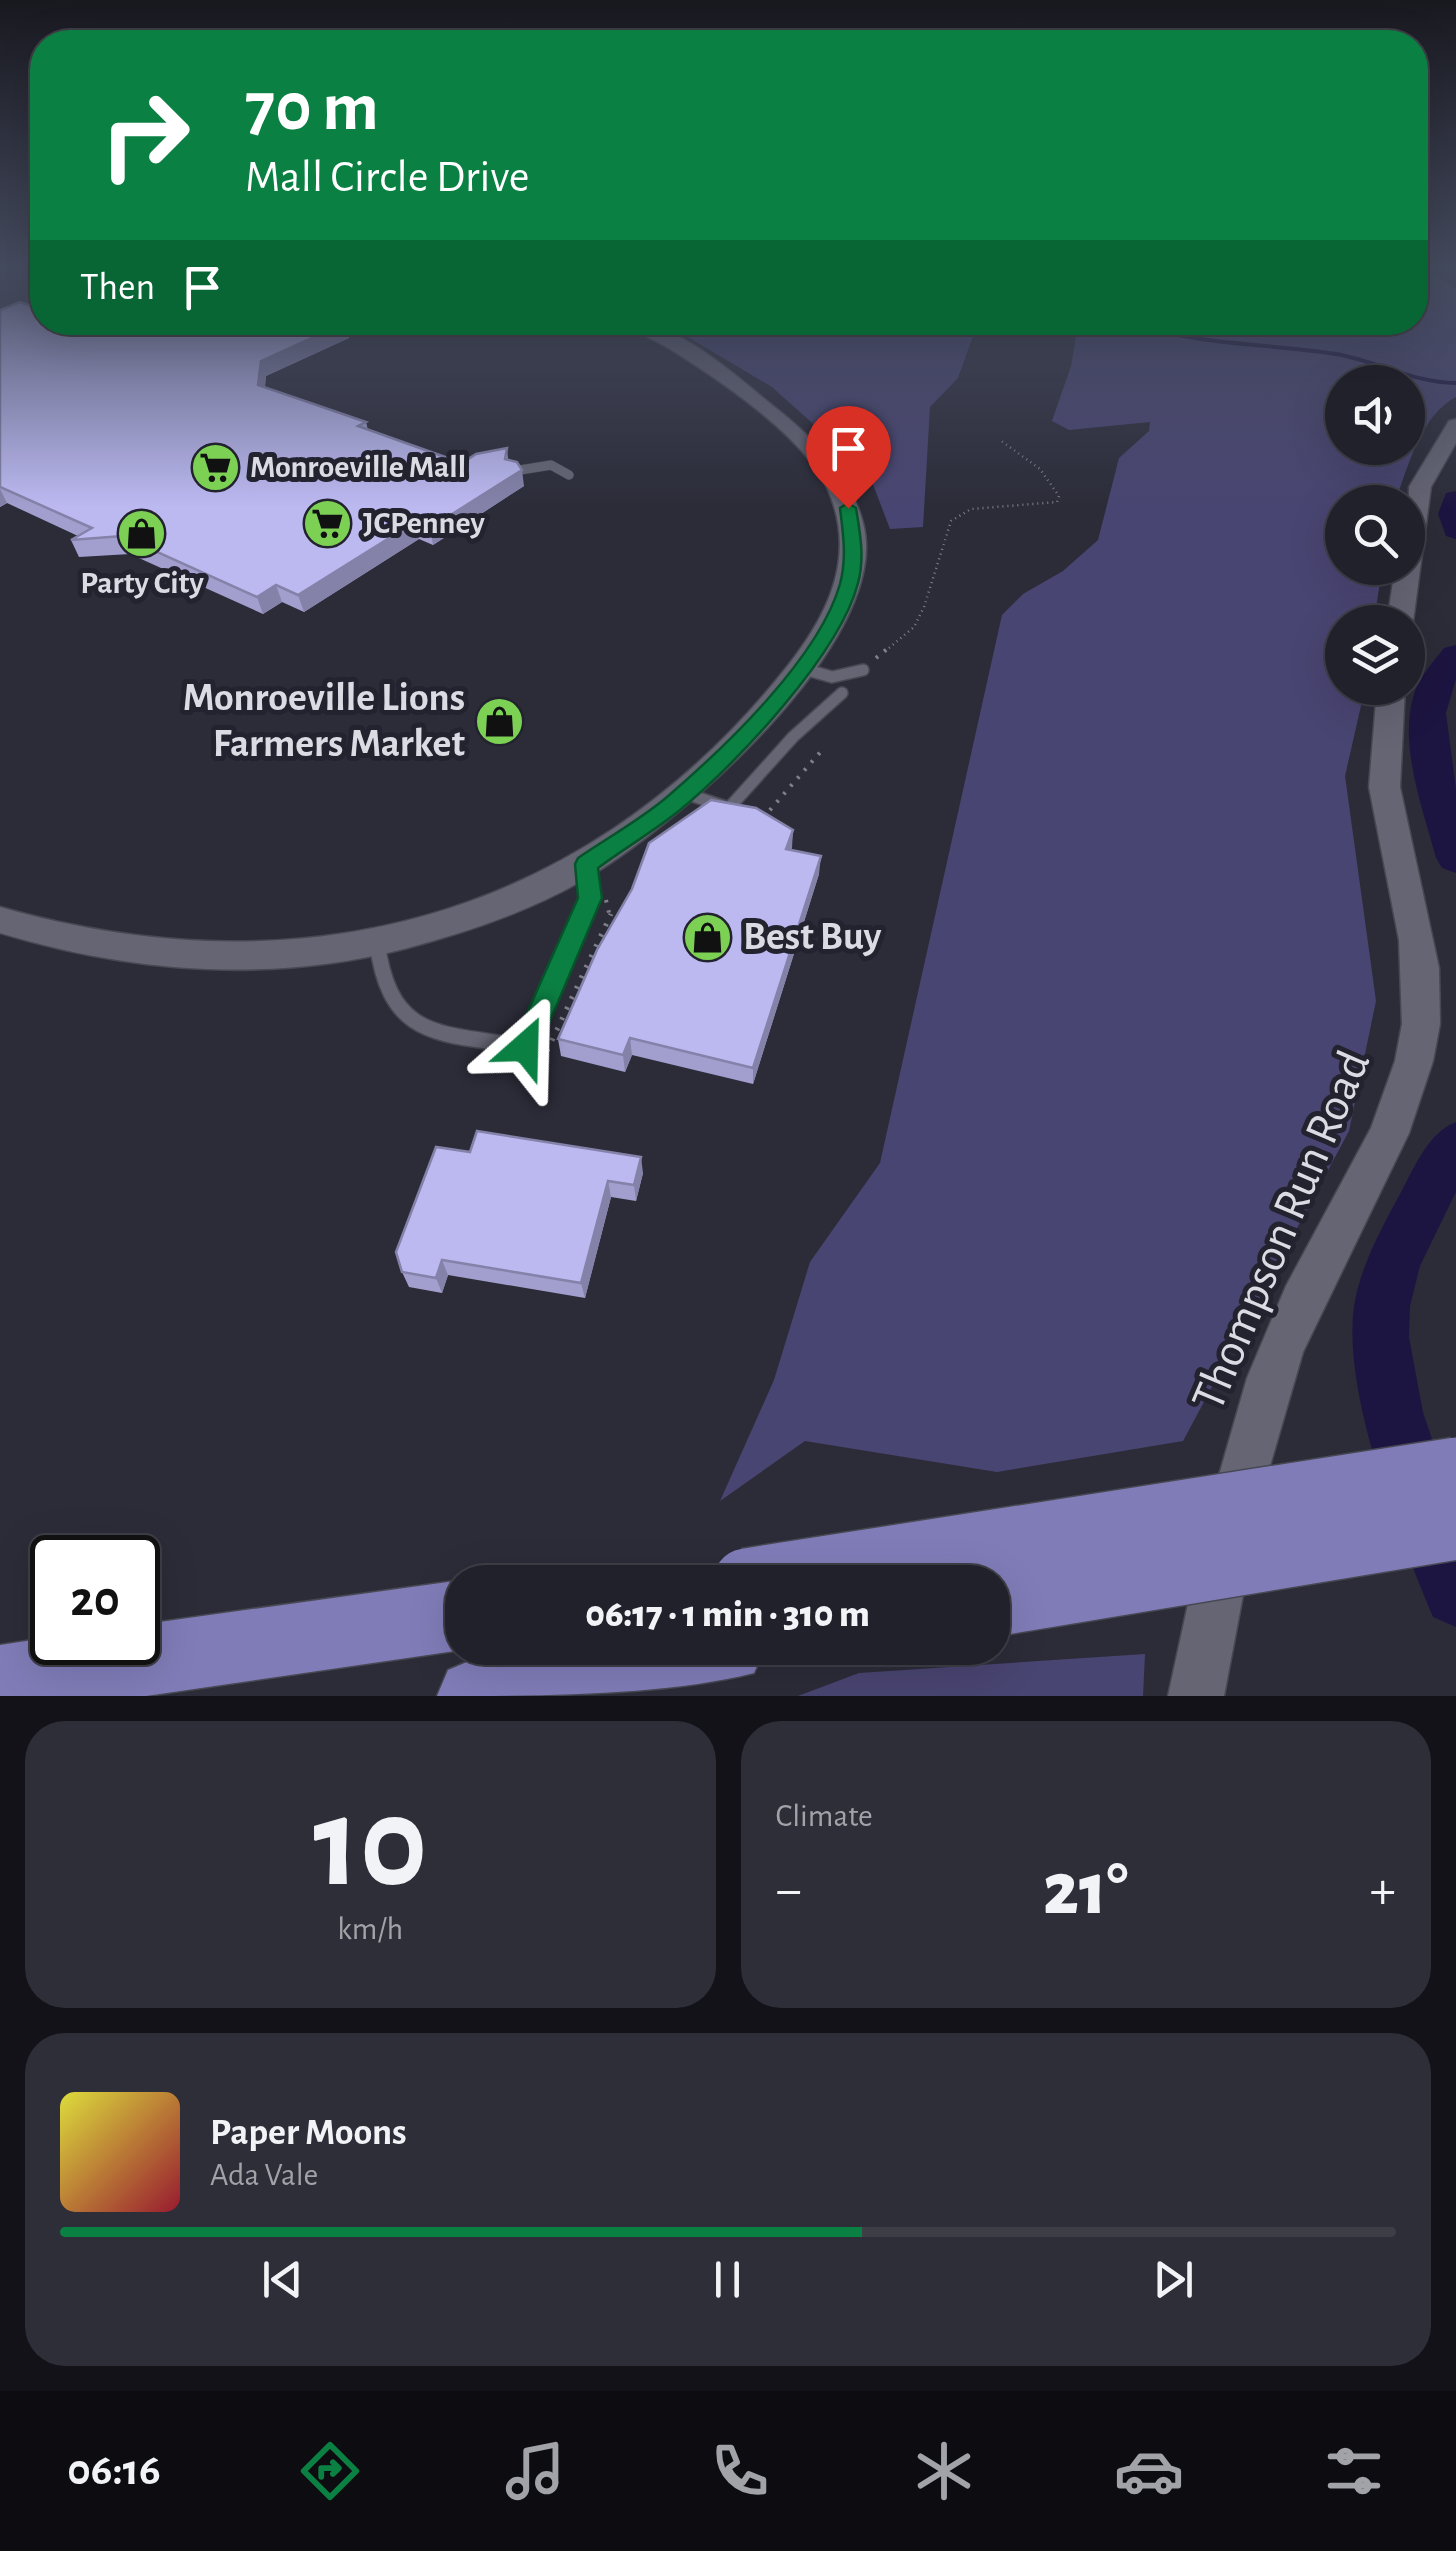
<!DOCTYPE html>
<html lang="en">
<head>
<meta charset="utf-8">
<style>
	:root { --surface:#21212b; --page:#2d2e37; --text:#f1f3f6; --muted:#a2a3a9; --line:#3e3e47; --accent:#0b8043 }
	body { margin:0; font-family:"Alegreya Sans",sans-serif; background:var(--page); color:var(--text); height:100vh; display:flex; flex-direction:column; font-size:38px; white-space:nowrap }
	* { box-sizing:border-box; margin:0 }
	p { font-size:32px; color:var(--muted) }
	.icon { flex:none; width:55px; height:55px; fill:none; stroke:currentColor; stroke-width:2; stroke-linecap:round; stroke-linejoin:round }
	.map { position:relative; height:1696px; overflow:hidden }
	.panel { display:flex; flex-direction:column; gap:25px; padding:25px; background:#121218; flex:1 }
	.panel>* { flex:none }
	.hud { position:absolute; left:30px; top:30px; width:1398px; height:305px; border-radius:40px; box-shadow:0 10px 40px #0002,0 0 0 2px var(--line); background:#0b8043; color:#fff; overflow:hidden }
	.fabs { position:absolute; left:1325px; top:365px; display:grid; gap:20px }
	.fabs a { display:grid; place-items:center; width:100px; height:100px; border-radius:50%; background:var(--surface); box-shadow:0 10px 40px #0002,0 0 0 2px var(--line); font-size:50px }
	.speed { position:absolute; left:30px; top:1535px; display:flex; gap:20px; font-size:50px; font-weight:700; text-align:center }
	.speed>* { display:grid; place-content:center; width:130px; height:130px; border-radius:50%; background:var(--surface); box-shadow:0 10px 40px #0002,0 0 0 2px var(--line); line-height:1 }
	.speed .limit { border:5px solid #111; border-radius:15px; background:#fff; color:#111 }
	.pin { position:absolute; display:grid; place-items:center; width:85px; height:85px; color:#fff; margin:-102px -42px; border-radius:50% 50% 50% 0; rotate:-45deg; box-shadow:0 0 10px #0007 }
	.pin .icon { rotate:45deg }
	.me { position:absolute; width:110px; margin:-55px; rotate:25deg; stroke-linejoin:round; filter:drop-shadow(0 0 8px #0008) }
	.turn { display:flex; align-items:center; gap:35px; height:210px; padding:0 50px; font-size:45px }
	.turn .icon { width:130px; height:130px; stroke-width:2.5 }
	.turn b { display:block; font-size:70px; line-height:85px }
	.then { display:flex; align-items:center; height:95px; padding:0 50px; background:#0003; gap:20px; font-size:38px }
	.big { font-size:75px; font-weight:800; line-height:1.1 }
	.panel .widget { flex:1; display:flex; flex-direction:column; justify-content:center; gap:15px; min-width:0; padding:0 35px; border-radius:40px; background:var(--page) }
	.panel .dial { align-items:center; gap:0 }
	.dial b { font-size:130px; line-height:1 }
	.song { display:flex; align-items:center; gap:30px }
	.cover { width:120px; height:120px; border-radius:15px; background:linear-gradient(135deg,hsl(60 70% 55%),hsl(350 70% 35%)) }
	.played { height:10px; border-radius:5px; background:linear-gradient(90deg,var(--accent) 60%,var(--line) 60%) }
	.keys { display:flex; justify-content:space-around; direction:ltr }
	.heat { display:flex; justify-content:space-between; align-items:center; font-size:55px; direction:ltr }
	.panel .tiles { flex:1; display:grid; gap:25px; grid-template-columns:1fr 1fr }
	.widget:last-child { grid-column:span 2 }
	.trip { position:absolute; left:445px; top:1565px; width:565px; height:100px; border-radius:40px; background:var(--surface); box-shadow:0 10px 40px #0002,0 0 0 2px var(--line); font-weight:800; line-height:100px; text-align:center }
	.dock { display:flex; height:160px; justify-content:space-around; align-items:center; background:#0d0d11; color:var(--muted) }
	.dock .icon { width:70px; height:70px }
	.dock .on { color:var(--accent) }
	.dock b { font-size:45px; color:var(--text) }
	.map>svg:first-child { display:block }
	.green { fill:#494572; fill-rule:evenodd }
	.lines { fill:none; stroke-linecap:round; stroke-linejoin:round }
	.stream { stroke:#1d1541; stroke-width:4 }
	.river { fill:#1d1541; fill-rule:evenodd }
	.service-far2-casing { stroke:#484853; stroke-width:10 }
	.service-far1-casing { stroke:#484853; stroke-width:14 }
	.service-casing { stroke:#484853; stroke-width:18 }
	.tertiary-casing { stroke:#484853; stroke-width:3 }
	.trunk-casing { stroke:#484853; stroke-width:3 }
	.path-far2 { stroke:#80808b; stroke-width:2.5; stroke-dasharray:1 4; stroke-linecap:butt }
	.path-far1 { stroke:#80808b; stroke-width:4; stroke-dasharray:2.5 8; stroke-linecap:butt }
	.path { stroke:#80808b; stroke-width:5; stroke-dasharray:2.5 9; stroke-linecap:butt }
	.service-far2 { stroke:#656574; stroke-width:9 }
	.service-far1 { stroke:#656574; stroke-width:11 }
	.service { stroke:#656574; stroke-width:15 }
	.tertiary { fill:#656574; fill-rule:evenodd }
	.trunk { fill:#807cb8; fill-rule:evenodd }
	.trunk-bridge-casing { stroke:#484853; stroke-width:68; stroke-linecap:butt }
	.trunk-bridge { stroke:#807cb8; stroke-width:65 }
	.wall { fill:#a29fcf }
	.shaded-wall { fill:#8482a9 }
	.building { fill:#bcb9f1; stroke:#8482a9; stroke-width:2.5 }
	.route { fill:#0b8043; stroke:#07532c; stroke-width:2.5 }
	.labels { text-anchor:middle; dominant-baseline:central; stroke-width:10; stroke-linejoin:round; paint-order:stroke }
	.far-poi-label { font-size:32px; font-weight:bold; fill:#dbdbe3; stroke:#23222f; text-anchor:start }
	.poi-label { font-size:40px; font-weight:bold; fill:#dbdbe3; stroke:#23222f; text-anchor:end }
	.near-street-label { font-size:48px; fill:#dbdbe3; stroke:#23222f }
</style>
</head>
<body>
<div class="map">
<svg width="1456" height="1696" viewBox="0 0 1456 1696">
	<rect width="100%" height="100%" fill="#2c2c39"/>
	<g class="green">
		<path d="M1415,270H1426L1456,288V397C1421,415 1408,467 1395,502H1342V568H1382L1374,622H1342V688H1365L1345,776L1376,1001L1349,1131L1183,1441L997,1472L805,1441L720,1501L774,1380L810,1262L880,1163L1002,615L1023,594L1063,571L1098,540L1119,458L1149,431L1150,422L1069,430L1052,421L1071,366L1078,323L1415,322ZM1342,382H1408V448H1342Z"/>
		<path d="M664,323H982L973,336L958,378L930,407L923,527L890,529L869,474L772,387Z"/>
		<path d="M1145,1654L1143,1696H798L859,1673Z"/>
	</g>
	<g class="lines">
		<path class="stream" d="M1131,322C1198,346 1267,343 1336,354C1377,361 1414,383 1456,383"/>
		<g class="river">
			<path d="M1456,491V539L1446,536L1438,514L1446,493Z"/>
			<path d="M1456,645V679L1446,713L1456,789V873L1442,868L1436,858C1423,809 1398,745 1414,694C1419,677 1433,662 1444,648Z"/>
			<path d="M1456,1122V1192L1420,1266L1410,1306L1409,1337L1423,1412L1456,1511V1627L1433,1617C1399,1536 1342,1394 1354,1306C1360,1267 1382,1227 1401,1192C1415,1166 1428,1133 1456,1122Z"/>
		</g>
		<defs>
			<path id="service-far2" d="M514,471L551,465L569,475"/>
			<g id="service-far1">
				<path d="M804,669L832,677L863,670"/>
				<path d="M684,793L729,808L793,737L842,693"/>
				<path d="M581,917L590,897L586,864"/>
			</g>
			<path id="service" d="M377,942C390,1043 443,1032 525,1047L583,914"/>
			<g id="tertiary">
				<path d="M624,322C677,322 728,369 767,401C809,434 849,470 863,523C895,641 671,831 580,882C525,913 465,933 404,949C269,983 132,973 0,933V907C297,992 578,921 777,679C824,623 860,560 827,488C803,435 718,379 670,349C655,340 637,333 624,322Z"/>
				<path d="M1456,419V443L1431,487L1413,622L1408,628V622H1387L1395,568H1408L1409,487L1449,421Z"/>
				<path d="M1377,688H1405L1400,787L1439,968L1440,1024L1433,1061L1409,1133L1303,1352L1252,1528L1234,1535L1216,1528L1209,1510L1247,1378L1286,1286L1371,1128L1395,1061L1402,1024L1399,940L1369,787Z"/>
				<path d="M1224,1532L1242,1540L1250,1558L1224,1696H1168L1198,1558L1206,1540Z"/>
			</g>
			<g id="trunk">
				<path d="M462,1580L468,1582H462V1648H468L462,1650L146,1696H0V1645L52,1637V1642H138V1625Z"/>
				<path d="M539,1648H765L754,1673C664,1696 535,1696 437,1696L448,1670L474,1659Z"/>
			</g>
		</defs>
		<use href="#service-far2" class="service-far2-casing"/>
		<use href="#service-far1" class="service-far1-casing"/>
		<use href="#service" class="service-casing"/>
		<use href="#tertiary" class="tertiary-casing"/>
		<use href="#trunk" class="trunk-casing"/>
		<path class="path-far2" d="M889,648L914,627L924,607L951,521L971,509L1057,502L1059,496L1040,469L1000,440"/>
		<g class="path-far1">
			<path d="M876,658L892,645"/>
			<path d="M763,818L823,749"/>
			<path d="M606,900L610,917"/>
		</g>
		<path class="path" d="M547,1051L611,914"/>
		<use href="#service-far2" class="service-far2"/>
		<use href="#service-far1" class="service-far1"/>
		<use href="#service" class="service"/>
		<use href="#tertiary" class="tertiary"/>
		<use href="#trunk" class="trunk"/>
		<defs>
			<g id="trunk-bridge">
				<path d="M746,1581L1456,1470"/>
				<path d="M992,1604L1456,1527"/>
			</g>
		</defs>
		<use href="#trunk-bridge" class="trunk-bridge-casing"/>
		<use href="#trunk-bridge" class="trunk-bridge"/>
	</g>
	<g class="wall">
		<path d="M0,310L42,322L150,334L345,323L349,338L266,376L265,387L366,422L368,430L462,463L507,448L508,460L524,486L433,545L419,539L304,612L282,602L263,614L130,554L79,557L71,540L78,536L7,503L0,507Z"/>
		<path d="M793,830L791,850L819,874L753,1084L632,1055L625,1072L561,1056L558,1039Z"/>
		<path d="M470,1152L643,1173L636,1201L611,1197L585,1298L448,1275L442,1293L409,1287L402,1272Z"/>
	</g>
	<g class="shaded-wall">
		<path d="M345,323L349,338L266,376L263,401L258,385L261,361Z"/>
		<path d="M522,470L524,486L433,545L430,528Z"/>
		<path d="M0,489L7,503L0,507Z"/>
		<path d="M415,522L419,539L304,612L298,595Z"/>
		<path d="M276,585L282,602L263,614L257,597Z"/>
		<path d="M793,830L792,848L785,867L786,849Z"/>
		<path d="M821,856L819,874L753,1084V1068Z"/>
		<path d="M630,1038L632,1055L625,1072L623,1055Z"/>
		<path d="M641,1157L643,1173L636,1201L634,1185Z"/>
		<path d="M608,1181L611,1197L585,1298L581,1283Z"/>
		<path d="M442,1260L448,1275L442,1293L436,1278Z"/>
	</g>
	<g class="building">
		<path d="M20,302L42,310V322H115L150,334L177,322L345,323L261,361L258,385L366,422L358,426L462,463L476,454L507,448L505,459L517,462L522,470L430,528L415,522L298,595L276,585L257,597L122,536L71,540L92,528L0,487V310Z"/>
		<path d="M711,800L756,808L793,830L786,849L821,856L753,1068L630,1038L623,1055L558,1039L597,950L632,889L649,843Z"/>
		<path d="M477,1131L641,1157L634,1185L608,1181L581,1283L442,1260L436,1278L402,1272L396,1252L436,1147L470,1152Z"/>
	</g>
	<linearGradient id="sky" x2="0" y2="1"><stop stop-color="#18181f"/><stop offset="0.53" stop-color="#454b5f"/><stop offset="1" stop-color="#454b5f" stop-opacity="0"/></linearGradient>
	<rect width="1456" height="507" fill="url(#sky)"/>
	<path class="route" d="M848,503L856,508C860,533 865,558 858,583C840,654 736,764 680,810C654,831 625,848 598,868L602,898L539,1047L535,1055L525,1058L516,1055L512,1047L578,898L575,864L578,858C607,838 640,820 667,797C725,747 819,658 840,584C847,558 843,533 840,508Z"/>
	<defs>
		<symbol id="supermarket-disc" viewBox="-11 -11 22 22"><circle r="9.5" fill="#7cd155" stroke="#23222f"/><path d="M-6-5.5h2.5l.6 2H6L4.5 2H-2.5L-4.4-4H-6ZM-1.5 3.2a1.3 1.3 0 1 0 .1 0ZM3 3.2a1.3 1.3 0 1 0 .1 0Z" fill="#111"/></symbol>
		<symbol id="shop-disc" viewBox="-11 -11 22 22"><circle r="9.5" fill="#7cd155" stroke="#23222f"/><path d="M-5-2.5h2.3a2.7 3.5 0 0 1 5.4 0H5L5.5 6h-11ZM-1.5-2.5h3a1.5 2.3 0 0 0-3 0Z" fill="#111"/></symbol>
	</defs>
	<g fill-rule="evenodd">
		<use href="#supermarket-disc" x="188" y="440" width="55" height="55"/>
		<use href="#supermarket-disc" x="300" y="496" width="55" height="55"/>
		<use href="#shop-disc" x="114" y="506" width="55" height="55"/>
		<use href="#shop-disc" x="472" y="694" width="55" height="55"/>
		<use href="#shop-disc" x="680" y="910" width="55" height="55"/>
	</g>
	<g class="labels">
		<g class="far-poi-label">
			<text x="250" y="467">Monroeville Mall</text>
			<text x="363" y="523">JCPenney</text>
			<text x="142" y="583" text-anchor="middle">Party City</text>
		</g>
		<g class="poi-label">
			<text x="465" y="698">Monroeville Lions<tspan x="465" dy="46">Farmers Market</tspan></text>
			<text x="743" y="937" text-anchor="start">Best Buy</text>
		</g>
		<g class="near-street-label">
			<text transform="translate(1282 1231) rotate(-67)">Thompson Run Road</text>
		</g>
	</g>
</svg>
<div class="fabs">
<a><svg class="icon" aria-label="sound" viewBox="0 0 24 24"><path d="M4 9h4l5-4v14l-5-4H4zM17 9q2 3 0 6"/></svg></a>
<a><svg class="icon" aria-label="search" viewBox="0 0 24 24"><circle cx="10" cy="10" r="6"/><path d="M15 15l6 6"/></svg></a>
<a><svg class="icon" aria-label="layers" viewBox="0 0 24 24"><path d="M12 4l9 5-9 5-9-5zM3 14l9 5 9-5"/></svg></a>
</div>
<div class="speed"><div class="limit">20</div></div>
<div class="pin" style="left:848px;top:508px;background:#d93025"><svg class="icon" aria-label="arrive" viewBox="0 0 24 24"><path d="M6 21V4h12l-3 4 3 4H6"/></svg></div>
<svg class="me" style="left:525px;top:1047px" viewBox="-20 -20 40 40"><path d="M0-17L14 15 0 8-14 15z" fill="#0b8043" stroke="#fff" stroke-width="4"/></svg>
<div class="trip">06:17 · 1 min · 310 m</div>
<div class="hud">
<div class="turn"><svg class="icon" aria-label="right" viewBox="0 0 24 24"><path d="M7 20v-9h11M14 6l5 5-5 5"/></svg><div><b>70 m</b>Mall Circle Drive</div></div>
<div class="then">Then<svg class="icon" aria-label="arrive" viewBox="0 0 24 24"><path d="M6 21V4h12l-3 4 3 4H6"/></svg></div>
</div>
</div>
<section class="panel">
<div class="tiles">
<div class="widget dial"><b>10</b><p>km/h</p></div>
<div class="widget"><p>Climate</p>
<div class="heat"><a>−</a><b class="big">21°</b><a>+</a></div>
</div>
<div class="widget">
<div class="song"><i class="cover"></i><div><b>Paper Moons</b><p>Ada Vale</p></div></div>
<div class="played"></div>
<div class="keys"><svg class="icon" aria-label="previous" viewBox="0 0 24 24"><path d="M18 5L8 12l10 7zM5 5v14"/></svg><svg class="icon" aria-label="pause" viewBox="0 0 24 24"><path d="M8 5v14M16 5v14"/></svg><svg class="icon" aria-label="next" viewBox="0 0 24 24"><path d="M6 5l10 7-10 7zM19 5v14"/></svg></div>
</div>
</div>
</section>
<nav class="dock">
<b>06:16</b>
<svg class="icon on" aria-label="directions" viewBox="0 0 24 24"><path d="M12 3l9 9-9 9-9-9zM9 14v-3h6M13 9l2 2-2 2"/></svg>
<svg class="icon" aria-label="music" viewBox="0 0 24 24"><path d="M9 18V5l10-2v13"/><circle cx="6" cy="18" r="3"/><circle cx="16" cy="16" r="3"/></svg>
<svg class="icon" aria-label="phone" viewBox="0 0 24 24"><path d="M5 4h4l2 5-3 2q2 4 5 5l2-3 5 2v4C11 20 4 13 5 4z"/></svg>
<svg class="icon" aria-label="climate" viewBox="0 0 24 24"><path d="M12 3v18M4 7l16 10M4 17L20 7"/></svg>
<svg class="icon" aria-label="car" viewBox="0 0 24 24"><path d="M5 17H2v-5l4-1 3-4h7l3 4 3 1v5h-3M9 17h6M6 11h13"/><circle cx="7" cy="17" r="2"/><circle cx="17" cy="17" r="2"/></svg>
<svg class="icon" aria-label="filters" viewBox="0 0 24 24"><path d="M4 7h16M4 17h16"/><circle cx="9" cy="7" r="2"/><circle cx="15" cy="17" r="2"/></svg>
</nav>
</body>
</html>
